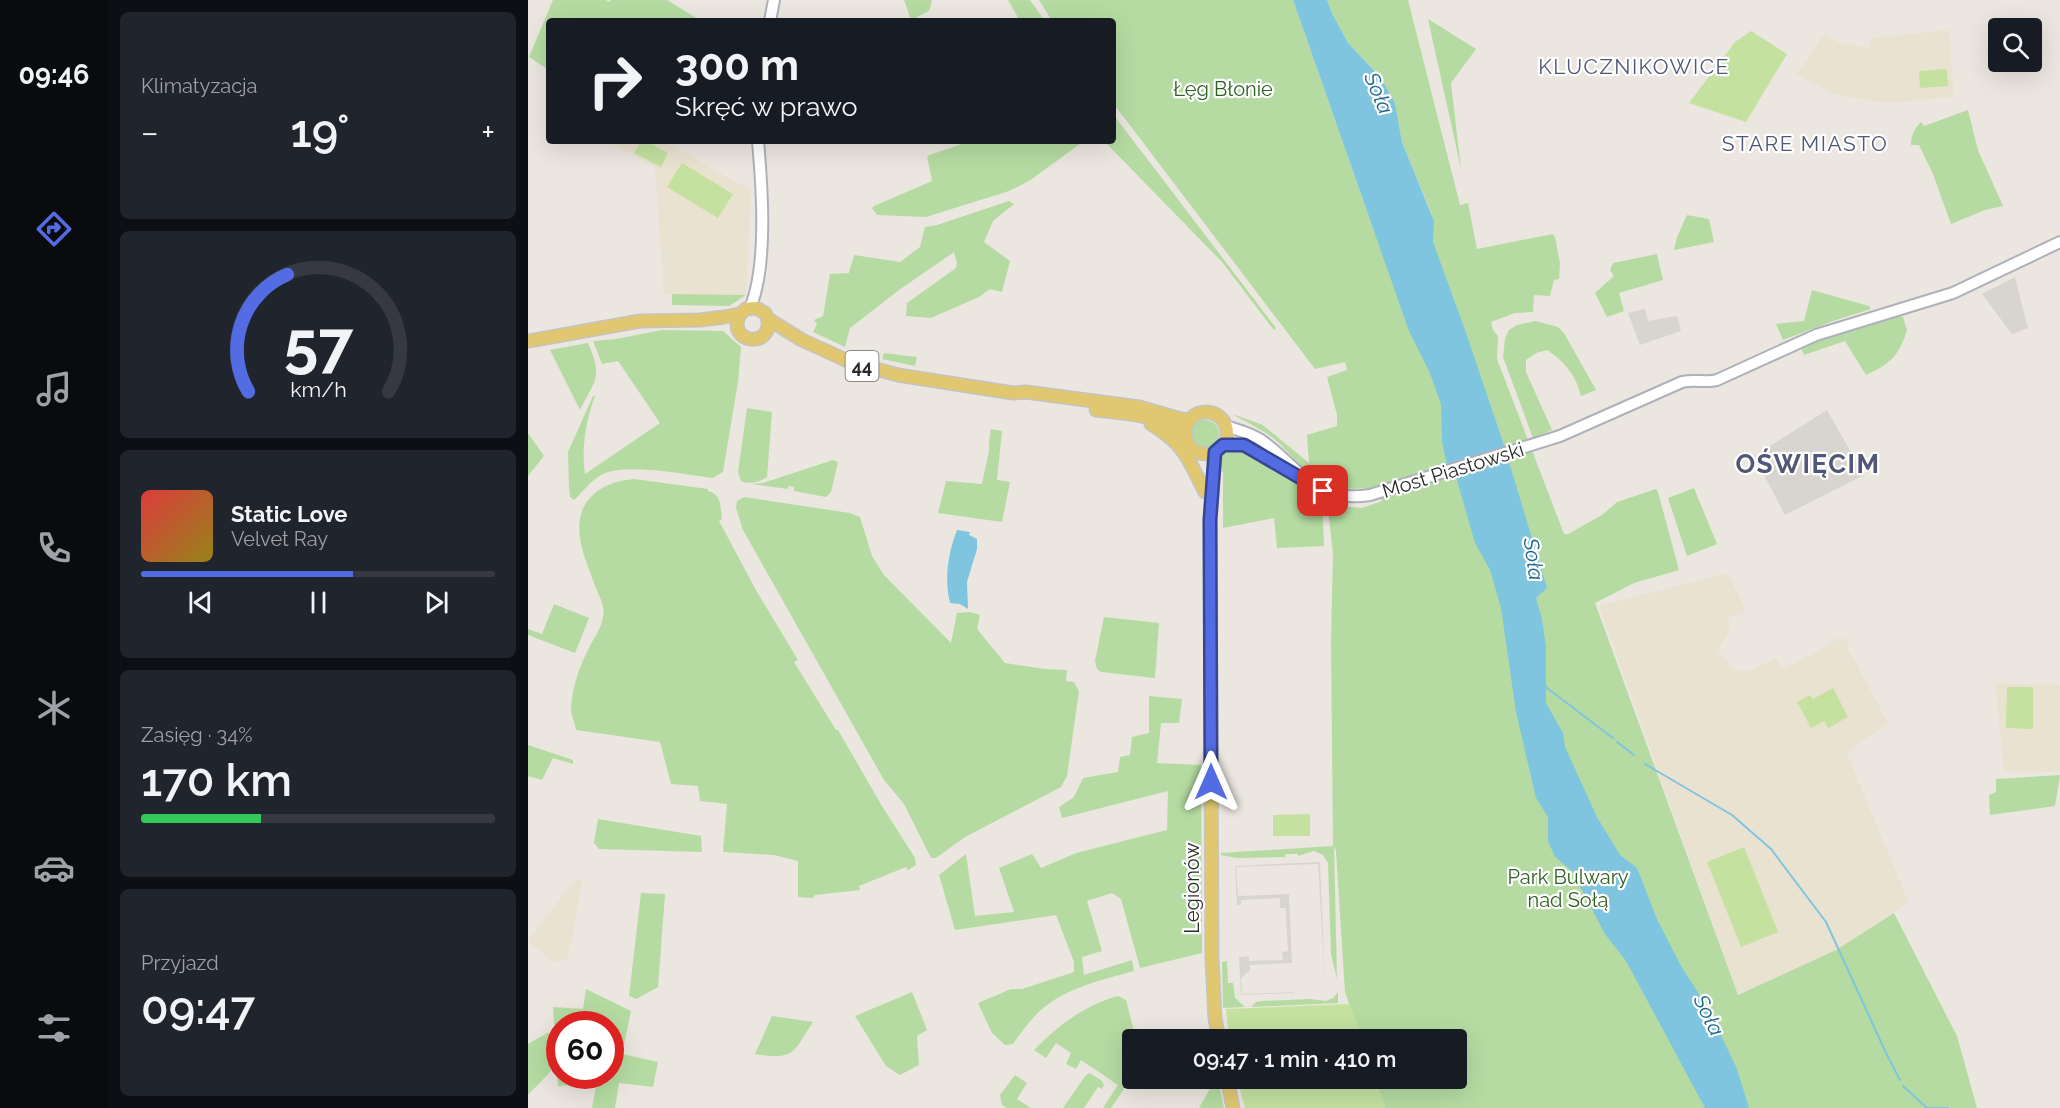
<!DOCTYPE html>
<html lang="pl">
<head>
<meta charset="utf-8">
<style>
	:root { --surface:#171b24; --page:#20242c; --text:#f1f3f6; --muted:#9ea1a6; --line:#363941; --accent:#536ce4 }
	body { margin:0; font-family:Raleway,sans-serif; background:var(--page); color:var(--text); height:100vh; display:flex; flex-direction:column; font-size:22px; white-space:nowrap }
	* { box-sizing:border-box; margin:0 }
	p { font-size:20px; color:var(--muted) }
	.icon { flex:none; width:33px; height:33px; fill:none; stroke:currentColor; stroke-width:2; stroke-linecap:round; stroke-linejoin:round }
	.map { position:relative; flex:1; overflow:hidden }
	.details { display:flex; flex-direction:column; gap:12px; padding:12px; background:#0d0f14; width:420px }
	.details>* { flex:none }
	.hud { position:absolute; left:18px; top:18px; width:570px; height:126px; border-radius:6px; box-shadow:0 6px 24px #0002; background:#171b24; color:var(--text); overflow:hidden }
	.buttons { position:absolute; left:1460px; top:18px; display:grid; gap:12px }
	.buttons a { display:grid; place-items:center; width:54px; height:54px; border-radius:6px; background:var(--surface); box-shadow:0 6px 24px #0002; font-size:30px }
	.speed { position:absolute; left:18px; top:1011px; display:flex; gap:12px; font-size:30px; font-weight:700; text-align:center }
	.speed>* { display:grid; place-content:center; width:78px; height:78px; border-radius:50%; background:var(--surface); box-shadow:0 6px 24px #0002; line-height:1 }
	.speed .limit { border:9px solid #d22; background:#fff; color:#111 }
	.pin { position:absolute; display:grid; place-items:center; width:51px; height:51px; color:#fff; margin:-26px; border-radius:12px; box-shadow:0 3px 9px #0006 }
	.me { position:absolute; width:66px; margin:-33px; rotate:0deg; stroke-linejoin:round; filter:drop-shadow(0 0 4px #0008) }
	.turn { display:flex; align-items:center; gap:21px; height:126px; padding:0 30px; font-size:27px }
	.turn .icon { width:78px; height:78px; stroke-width:2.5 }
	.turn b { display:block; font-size:42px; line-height:51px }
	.big { font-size:45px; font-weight:600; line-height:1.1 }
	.details .card { flex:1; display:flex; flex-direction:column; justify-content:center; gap:9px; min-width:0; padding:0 21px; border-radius:9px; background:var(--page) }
	.details .dial { align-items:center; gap:0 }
	.dial svg { height:156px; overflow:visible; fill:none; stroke:var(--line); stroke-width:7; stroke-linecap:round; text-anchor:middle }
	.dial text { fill:var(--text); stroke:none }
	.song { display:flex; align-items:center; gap:18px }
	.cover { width:72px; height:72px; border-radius:9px; background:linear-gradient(135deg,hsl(0 70% 55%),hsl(50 70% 35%)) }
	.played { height:6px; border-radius:3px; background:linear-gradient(90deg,var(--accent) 60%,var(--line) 60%) }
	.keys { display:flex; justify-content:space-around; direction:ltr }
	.heat { display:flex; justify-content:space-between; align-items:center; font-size:33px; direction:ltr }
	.charge { height:9px; border-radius:4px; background:linear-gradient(90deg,#34c759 34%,var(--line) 0) }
	.trip { position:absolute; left:594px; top:1029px; width:345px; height:60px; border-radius:6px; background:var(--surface); box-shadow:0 6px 24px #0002; font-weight:600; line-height:60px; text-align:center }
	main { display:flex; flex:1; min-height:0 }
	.tabs { display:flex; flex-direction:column; width:108px; justify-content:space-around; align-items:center; background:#090b0e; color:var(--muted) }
	.tabs .icon { width:42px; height:42px }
	.tabs .current { color:var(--accent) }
	.tabs b { font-size:27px; color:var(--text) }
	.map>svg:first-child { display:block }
	.education { fill:#eae2d1 }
	.green { fill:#b5dba2 }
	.pitch { fill:#c4e1a0 }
	.plaza { fill:#d8d5d1 }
	.water { fill:#7fc5e0 }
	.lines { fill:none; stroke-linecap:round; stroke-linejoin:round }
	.stream { stroke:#7fc5e0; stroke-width:2 }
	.secondary-casing { stroke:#afb1ba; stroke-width:14 }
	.primary-casing { stroke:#c4c4c4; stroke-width:15 }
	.secondary { stroke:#fff; stroke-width:10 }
	.primary { stroke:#e0c770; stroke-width:12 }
	.route-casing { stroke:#364694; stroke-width:15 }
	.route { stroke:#536ce4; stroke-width:10 }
	.labels { text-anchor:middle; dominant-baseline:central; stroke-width:4.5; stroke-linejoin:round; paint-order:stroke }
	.shield { fill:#fff; stroke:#6b6b6b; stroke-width:1.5 }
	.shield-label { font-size:18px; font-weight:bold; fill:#2b2b2b }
	.park-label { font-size:20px; fill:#2f6023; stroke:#fff }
	.street-label { font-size:20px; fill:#2b2b2b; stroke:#fff }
	.neighbourhood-label { font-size:21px; letter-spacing:1.5px; fill:#515776; stroke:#fff }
	.water-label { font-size:21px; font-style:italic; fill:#1e658c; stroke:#fff }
	.district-label { font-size:26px; font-weight:bold; letter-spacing:1.5px; fill:#515776; stroke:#fff }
</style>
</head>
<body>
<main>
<nav class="tabs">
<b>09:46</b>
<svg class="icon current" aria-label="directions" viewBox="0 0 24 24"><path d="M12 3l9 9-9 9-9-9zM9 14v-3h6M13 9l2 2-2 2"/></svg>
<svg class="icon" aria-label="music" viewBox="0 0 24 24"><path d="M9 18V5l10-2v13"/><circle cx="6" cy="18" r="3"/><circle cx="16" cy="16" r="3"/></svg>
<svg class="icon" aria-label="phone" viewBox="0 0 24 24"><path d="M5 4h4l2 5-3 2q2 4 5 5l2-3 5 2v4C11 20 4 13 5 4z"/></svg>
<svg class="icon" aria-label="climate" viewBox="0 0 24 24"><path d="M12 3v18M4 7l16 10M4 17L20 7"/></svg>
<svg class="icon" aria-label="car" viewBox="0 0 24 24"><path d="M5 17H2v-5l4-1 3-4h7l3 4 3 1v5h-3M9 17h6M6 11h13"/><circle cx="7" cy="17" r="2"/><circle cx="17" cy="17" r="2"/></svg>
<svg class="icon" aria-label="filters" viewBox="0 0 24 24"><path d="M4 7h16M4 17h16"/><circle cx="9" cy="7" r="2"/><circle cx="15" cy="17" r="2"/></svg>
</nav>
<section class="details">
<div class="card"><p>Klimatyzacja</p>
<div class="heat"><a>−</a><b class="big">19°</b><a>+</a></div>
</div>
<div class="card dial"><svg viewBox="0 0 100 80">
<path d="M14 69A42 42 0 1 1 86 69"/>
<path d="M14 69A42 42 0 0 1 34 9" stroke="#536ce4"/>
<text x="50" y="56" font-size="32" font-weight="700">57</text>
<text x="50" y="72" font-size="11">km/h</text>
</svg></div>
<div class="card">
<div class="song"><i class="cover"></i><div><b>Static Love</b><p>Velvet Ray</p></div></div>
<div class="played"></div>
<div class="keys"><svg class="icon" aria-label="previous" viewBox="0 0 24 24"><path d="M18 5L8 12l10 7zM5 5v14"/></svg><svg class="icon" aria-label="pause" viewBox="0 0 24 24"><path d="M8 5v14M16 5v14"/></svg><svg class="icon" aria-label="next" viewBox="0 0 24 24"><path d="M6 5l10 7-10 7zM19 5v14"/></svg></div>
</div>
<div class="card"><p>Zasięg · 34%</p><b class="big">170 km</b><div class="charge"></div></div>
<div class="card"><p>Przyjazd</p><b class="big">09:47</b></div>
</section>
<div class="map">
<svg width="1532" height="1108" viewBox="0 0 1532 1108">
	<rect width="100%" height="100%" fill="#ebe6df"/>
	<g class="education">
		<path d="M1421,30L1426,97L1357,103L1307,94L1268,75L1295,35L1313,43L1341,48L1343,38Z"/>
		<path d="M83,141H135L223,190L218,295L136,294L127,167L84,144Z"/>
		<path d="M1200,573L1218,611L1200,618L1202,631L1190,650L1204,669L1221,671L1248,658L1255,669L1305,643L1307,637L1320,640L1319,646L1360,723L1319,753L1381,903L1308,950L1210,995L1071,606Z"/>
		<path d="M1467,683L1532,685V772L1476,771Z"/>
		<path d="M48,878L54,882L40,959L25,962L0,941Z"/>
	</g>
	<g class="green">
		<path d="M25,0H78L81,2L83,0H139L173,21H21V70L1,57Z"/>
		<path d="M376,0H404L401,11L383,20Z"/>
		<path d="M480,0H502L517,21H492Z"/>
		<path d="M511,0H765L847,234L904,215L874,142L867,103L853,78L820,43L804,13L799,0H880L932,205L940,203L949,249L1025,234L1027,237L1032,263L1031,279L1026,280L1022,296L1006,295L1005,312L987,313L963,322L965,330L970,336L969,359L1036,534H1040L1074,515L1089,502L1128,489L1130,492L1151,570L1106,583L1067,603L1210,995L1308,950L1366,913L1429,1036L1449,1108H857L847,1079L928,1078V1040L834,1039L817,992L808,851L806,846L809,979L803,954L800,863L795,855L786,851L770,856V854H757V857L709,858L693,855V853L805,846L803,641L805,554L800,509L807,506L834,508L854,501L850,487C824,491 794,489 775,469C765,459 757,447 745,438C733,429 718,422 704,414L735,425L781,463L779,435L809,426V415L799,377L819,370L817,362L787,369L585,103V21H524Z"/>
		<path d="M900,19L948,49L923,83L933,169Z"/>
		<path d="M1440,110L1450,150L1475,206L1457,210L1423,224L1405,174L1391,145H1383C1383,135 1386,129 1393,122L1396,126Z"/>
		<path d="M585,114L748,328L746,330L694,262L576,141H585Z"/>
		<path d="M442,141H556L501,181L481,191L398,217L349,215L344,208L346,206L404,181L399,156Z"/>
		<path d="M481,201L486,204L465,221L456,242L482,261L474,292L462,289L451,297L403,318L378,316L379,303L428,268L429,263L426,252L371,290L322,328L317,347L285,332L289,324L286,320L295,316L302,274L321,273L326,255L372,262L392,247L397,227L409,225Z"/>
		<path d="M1159,215L1181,219L1186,242L1146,250L1149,237Z"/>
		<path d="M1129,254L1135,280L1091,293L1096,311L1079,317L1067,293L1086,276L1082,270L1085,263Z"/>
		<path d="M1284,290L1341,306L1343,309L1308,320L1255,340L1248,324L1276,321Z"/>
		<path d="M144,294L218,295L201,306L144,305Z"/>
		<path d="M1370,316L1375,317L1379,330C1371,356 1362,364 1338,375L1317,341L1276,355L1273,347L1307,333Z"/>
		<path d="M1007,321L1030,327L1036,333L1068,390L1053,396C1048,375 1036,361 1019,350L1008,353L998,360V372L1024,430L1005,438L975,357L977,339L981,330L989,325Z"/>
		<path d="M134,330L195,331L213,347L210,382L195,472L185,478C157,475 97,462 73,475C61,482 55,492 46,500L42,497L41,487L40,452L65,396H67C58,419 53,449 57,474L132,423L90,361L74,364L65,341L88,339Z"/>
		<path d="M60,343C75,378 68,378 52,410L22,350Z"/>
		<path d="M356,353L389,357L387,366L354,359Z"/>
		<path d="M219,408L244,412L239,477C231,482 222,485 213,481L210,472Z"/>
		<circle cx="677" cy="434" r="14"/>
		<path d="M463,429L474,431L469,480L482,482L474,522L410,513L418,481L454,484L461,451V442Z"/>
		<path d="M0,433L16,456L0,476Z"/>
		<path d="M700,450H720L794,496L796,546L749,548L746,518L695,528V472L688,469L689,461Z"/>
		<path d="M305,460L310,462L303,492L298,497L266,491V487L261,486L260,489L223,484L235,483Z"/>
		<path d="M106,479L180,489V491C194,494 192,507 194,519L191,521L229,592L270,660L266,662L308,730H310L354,806L387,858L388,865L380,870L378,867L331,886L332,890L287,895L285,898L270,897V861L246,855L195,852L199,804L172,801L170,786L143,784L132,742L48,730C47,723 43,715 43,708C44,687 52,665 62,646C66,638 74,627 75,617C77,608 73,599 69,591C60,564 41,530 58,503C70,486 87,481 106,479Z"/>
		<path d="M1166,488L1189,544L1159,556L1140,498Z"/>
		<path d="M216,497L322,513L332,517L344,556L356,575L423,643L429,613L442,612L452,615L449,629L477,663L517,669L539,670L538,681L546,682L551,691L539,776L533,787L437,837L408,858H403L376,804L356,780L215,530L208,508L209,501Z"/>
		<path d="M26,604L61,618L47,653L0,635V629L14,634Z"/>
		<path d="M576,617L631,623L627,678L573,672L569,669L567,661Z"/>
		<path d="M621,696L654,699L651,723H633L629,763L673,765L674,953L612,968L593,899L584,893L559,901L574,951L554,957L556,975L604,960L606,971C570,981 531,989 505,1018C498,1026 491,1035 485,1044L477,1045L464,1033L450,1003L483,989H494L546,972V962L528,915L427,930L411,875L438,854L447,916L486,912L471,868L504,854L513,868L548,853L639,830L640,791L534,818L531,807L546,797L555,778L590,772L592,757L602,755L604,737L621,733Z"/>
		<path d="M0,745L45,760V764L25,758L14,780L0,776Z"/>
		<path d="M1532,775L1527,806L1462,815L1461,795L1468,792V779Z"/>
		<path d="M70,819L173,836L174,852L71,849L66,843Z"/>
		<path d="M113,893L137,894L130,987L108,999L101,996Z"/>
		<path d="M699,961L700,983H705L707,998L717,1007L695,1008L694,962Z"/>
		<path d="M58,989L103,1011L94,1054L130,1062L125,1087L91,1083L87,1108H64L70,1076H82V1024H32V1076H47L45,1085L30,1086L25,1007L55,1009Z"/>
		<path d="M384,992L399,1030L389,1036L391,1065L372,1075L358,1066L327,1016Z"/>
		<path d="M810,992V1003L723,1007L728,1002L734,1001L782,999L798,1001L805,998Z"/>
		<path d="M590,996L598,1000L608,1039L604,1040V1077L583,1108H575L590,1085L553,1060L548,1069L538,1064L543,1053L528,1043L518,1058L506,1050C529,1026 557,1005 590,996Z"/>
		<path d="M244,1016L285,1022C265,1052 267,1061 227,1054Z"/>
		<path d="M21,1032L23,1071L0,1095V1044Z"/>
		<path d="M562,1073L574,1081L576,1085L574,1089L570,1087L556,1108H535L558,1075Z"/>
		<path d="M487,1075L499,1083L489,1099L503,1108H479L474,1105L472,1095Z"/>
		<path d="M688,1078L690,1079L696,1108H671Z"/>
	</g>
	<g class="pitch">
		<path d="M1223,31L1259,54L1218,122L1161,103L1207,42Z"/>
		<path d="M1419,69L1420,86L1392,88L1391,71Z"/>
		<path d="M113,141H118L140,153L133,167L106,153Z"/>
		<path d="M154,163L205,194L190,218L139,187Z"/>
		<path d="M1479,687H1505V729L1478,728Z"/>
		<path d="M1305,688L1320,717L1300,728L1296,721L1283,728L1269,702L1282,695L1285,699Z"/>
		<path d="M782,814V836H745V815Z"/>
		<path d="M1216,847L1250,932L1213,947L1179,862Z"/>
		<path d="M822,1004L834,1039H701L698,1009Z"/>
		<path d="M709,1079H847L857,1108H717Z"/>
	</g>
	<g class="plaza">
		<path d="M1487,277L1500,328L1484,334L1454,294Z"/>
		<path d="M1117,309L1120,321L1149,316L1153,331L1112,345L1100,313Z"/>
		<path d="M1299,410L1336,475L1257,515L1226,456Z"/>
		<path d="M792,862L797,984L790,864L708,867L710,896L761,894L764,963L722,965V970L713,978L714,994L766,992V993L713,995L711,957L721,956V961L755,960L754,952L760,951L758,915V908H752V898L713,900V905H709L707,866Z"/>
	</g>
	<g class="water">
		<path d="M765,0H799L804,13L820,43L853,78L867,103L874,142L906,221L905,242L937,330L975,442L1019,588L1008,598L1014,619L1018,647V703L1035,733L1037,747L1069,817L1092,855L1109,868L1129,919L1153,966L1180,1008L1209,1069L1221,1108H1177L1098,961L1077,934L1044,871L1027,857L1020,841V817L1008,798L988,712L973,608L962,570L947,543L928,477L919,465L914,442L913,404L901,371L881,331Z"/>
		<path d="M429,530L442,532L441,535L449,539V549L439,582L440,609L432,604L422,603C416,579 420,553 429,530Z"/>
	</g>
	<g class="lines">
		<g class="stream">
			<path d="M1015,685L1085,738"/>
			<path d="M1089,742L1106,755"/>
			<path d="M1117,764L1204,815L1243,849L1298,922L1358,1053L1372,1080"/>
			<path d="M1375,1086L1399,1108H1420"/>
		</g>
		<defs>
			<g id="secondary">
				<path d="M242,21L246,0"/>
				<path d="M222,308C240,266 234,187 230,141"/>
				<path d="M698,426C710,430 722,433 733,440C773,468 784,504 842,495L1032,436L1154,382C1166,379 1178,383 1189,380L1288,335L1425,293L1532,242"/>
				<path d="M695,445C724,442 737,458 761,471"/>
			</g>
			<g id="primary">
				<path d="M212,314C197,342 244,351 240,319"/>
				<path d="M0,341L112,321L172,320L196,317L212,314L218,309L228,308L237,313L240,319L274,340L322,362L370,375L485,393L498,392L611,407L653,419L662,420"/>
				<path d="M568,410C596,414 638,414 658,437"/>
				<circle cx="678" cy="433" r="21"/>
				<path d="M623,424C658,446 659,457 677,492"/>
				<path d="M687,452L682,520L684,959L687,1018L691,1040"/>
				<path d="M699,1078L705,1108"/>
			</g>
		</defs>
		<use href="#secondary" class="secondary-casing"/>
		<use href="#primary" class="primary-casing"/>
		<use href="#secondary" class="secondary"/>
		<use href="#primary" class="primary"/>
	</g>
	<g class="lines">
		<defs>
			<path id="route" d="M683,782L682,520L687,452L695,445H716L795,491"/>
		</defs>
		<use href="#route" class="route-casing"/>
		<use href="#route" class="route"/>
	</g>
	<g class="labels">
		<rect class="shield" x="317.5" y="351" width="33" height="30" rx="4.5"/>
		<g class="shield-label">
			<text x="334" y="366">44</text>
		</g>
		<g class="park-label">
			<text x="695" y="89">Łęg Błonie</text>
			<text x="1040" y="877">Park Bulwary<tspan x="1040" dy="23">nad Sołą</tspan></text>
		</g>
		<g class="street-label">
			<text transform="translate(925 470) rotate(-17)">Most Piastowski</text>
			<text transform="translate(664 888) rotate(-90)">Legionów</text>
		</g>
		<g class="neighbourhood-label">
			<text x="1106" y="66">KLUCZNIKOWICE</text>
			<text x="1277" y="143">STARE MIASTO</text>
		</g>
		<g class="water-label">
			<text transform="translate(851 93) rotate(67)">Soła</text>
			<text transform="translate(1006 559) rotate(82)">Soła</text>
			<text transform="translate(1181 1015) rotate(64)">Soła</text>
		</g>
		<g class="district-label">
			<text x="1280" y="464">OŚWIĘCIM</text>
		</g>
	</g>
</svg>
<div class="buttons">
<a><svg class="icon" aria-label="search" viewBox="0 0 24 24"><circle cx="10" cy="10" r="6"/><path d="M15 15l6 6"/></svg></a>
</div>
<div class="speed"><div class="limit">60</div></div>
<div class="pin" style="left:795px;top:491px;background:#d93025"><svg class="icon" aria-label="arrive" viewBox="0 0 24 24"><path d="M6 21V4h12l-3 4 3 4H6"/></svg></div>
<svg class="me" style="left:683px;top:782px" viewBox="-20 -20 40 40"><path d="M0-17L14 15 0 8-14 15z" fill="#536ce4" stroke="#fff" stroke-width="4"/></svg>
<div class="trip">09:47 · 1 min · 410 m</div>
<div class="hud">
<div class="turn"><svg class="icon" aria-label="right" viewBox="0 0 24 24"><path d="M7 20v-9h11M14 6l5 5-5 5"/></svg><div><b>300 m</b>Skręć w prawo</div></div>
</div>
</div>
</main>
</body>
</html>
